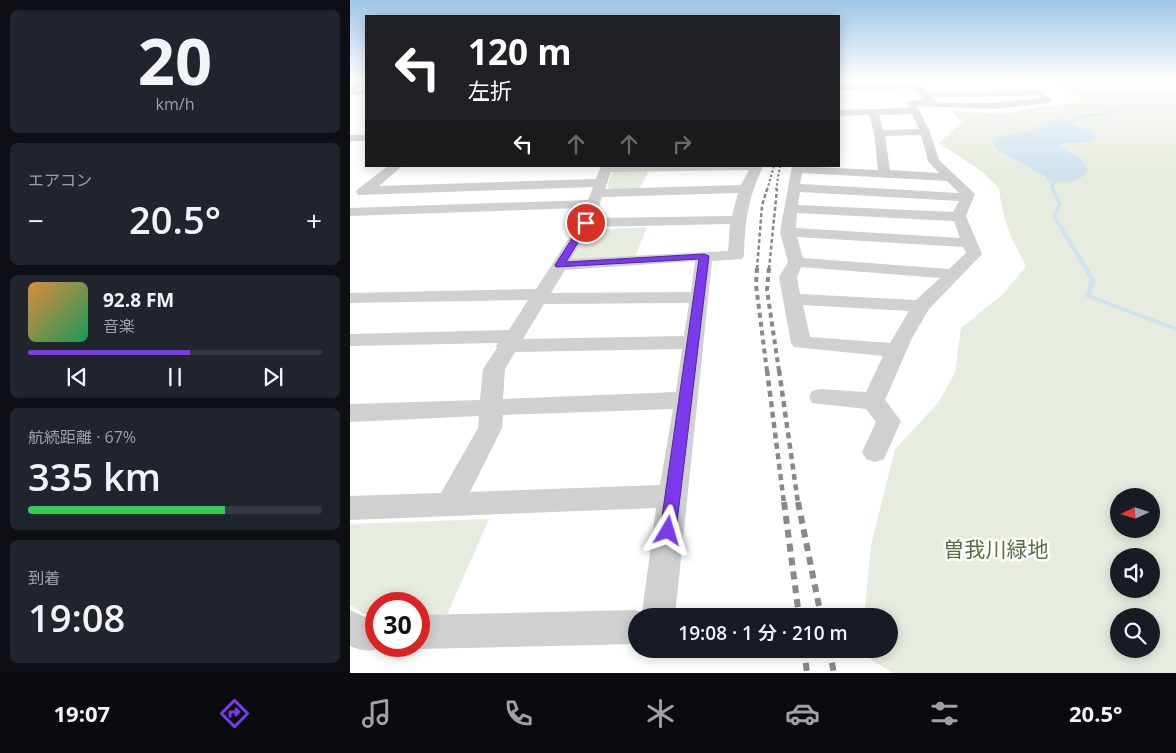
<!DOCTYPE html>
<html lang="ja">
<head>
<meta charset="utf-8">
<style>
	:root { --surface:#171b24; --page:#20242c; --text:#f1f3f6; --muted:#9ea1a6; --line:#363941; --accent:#7c3aed }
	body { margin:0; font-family:"Open Sans","Noto Sans JP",sans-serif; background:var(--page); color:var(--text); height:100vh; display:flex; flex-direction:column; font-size:19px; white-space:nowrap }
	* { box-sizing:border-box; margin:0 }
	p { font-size:16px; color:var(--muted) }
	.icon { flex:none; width:28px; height:28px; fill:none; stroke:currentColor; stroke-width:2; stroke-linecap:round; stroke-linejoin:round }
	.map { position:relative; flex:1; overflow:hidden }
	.side { display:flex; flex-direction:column; gap:10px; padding:10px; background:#0d0f14; width:350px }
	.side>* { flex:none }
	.hud { position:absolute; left:15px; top:15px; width:475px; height:152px; border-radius:0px; box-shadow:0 2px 12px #0003; background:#202124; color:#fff; overflow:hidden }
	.needle { width:32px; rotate:266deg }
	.buttons { position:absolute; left:760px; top:488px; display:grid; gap:10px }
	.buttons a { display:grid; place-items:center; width:50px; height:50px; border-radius:50%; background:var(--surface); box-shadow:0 2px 12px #0003; font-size:25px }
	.speed { position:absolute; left:15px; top:592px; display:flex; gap:10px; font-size:25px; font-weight:700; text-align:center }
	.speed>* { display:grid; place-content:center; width:65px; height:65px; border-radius:50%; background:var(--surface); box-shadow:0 2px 12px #0003; line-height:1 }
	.speed .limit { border:8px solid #d22; background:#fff; color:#111 }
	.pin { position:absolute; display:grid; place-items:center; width:42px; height:42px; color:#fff; margin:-21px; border:2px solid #fff; border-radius:50%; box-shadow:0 1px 5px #0007 }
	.me { position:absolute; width:55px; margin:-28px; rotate:7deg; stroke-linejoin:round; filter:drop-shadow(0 0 4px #0008) }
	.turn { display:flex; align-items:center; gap:18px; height:105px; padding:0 20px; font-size:22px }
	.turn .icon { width:65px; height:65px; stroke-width:2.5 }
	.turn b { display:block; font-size:35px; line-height:42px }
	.lanes { display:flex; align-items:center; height:48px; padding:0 20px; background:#0003; justify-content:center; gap:25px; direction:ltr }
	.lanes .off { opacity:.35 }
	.big { font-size:38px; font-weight:600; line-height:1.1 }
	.side .card { flex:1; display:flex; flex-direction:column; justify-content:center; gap:8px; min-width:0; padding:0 18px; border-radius:8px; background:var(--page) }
	.side .dial { align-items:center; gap:0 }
	.dial b { font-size:65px; line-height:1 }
	.song { display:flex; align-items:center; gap:15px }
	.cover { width:60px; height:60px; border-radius:8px; background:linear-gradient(135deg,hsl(30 70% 55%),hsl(150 70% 35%)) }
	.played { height:5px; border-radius:2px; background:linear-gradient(90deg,var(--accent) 55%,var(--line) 55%) }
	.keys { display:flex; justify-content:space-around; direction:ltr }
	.heat { display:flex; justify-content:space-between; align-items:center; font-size:28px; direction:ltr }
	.charge { height:8px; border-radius:4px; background:linear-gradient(90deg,#34c759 67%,var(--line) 0) }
	.trip { position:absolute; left:278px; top:608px; width:270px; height:50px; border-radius:25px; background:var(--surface); box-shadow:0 2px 12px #0003; font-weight:600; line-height:50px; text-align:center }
	.dock { display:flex; height:80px; justify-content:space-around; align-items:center; background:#090b0e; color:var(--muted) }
	.dock .icon { width:35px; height:35px }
	.dock .active { color:var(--accent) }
	.dock b { font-size:22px; color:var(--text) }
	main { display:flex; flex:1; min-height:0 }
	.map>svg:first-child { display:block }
	.green { fill:#e6ecdf; fill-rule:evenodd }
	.water { fill:#cfe2ee }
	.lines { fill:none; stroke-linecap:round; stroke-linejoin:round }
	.stream { fill:#cfe2ee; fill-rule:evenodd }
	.street { fill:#d0d0d0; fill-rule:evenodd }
	.primary { fill:#ababab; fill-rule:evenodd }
	.rail-far4 { stroke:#888; stroke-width:2; stroke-dasharray:2.5 2; stroke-linecap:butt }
	.rail-far3 { stroke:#888; stroke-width:2.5; stroke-dasharray:4 2.5; stroke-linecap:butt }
	.rail-far2 { stroke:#888; stroke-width:4; stroke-dasharray:5 4; stroke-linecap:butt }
	.rail-far1 { stroke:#888; stroke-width:4.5; stroke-dasharray:6 4.5; stroke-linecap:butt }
	.rail { stroke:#888; stroke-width:6; stroke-dasharray:8 6; stroke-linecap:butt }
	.route { fill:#7c3aed; stroke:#51269a }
	.labels { text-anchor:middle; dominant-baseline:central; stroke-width:5; stroke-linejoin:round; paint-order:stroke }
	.near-park-label { font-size:21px; fill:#56703f; stroke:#fff }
</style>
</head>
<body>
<main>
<section class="side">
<div class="card dial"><b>20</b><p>km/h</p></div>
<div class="card"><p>エアコン</p>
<div class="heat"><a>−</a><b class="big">20.5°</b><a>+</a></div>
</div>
<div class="card">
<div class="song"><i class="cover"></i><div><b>92.8 FM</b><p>音楽</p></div></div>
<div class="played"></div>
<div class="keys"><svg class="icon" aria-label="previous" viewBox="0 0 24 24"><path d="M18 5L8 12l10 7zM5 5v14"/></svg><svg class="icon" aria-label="pause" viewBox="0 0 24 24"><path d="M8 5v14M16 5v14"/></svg><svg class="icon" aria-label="next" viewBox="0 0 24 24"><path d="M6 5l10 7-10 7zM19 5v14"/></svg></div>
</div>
<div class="card"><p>航続距離 · 67%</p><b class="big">335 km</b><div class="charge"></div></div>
<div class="card"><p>到着</p><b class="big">19:08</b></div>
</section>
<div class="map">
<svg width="826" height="673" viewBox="0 0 826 673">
	<rect width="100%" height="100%" fill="#fff"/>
	<g class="green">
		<path d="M696,80H826V673H543L511,653V649H539V616H514L521,545L545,449L588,403L605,373L611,328L654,293L676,266C660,237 653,221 649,188L630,170L589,143L612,122L601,111L654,114L689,107L728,102L729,98ZM769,496H801V529H769ZM769,556H801V589H769ZM769,616H801V649H769Z"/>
		<path d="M263,170H299L289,189L264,190L257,187Z"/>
		<path d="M297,227L285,257L220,261L239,230Z"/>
		<path d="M139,519L95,619L69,617V604H26V615L13,614L0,605V524Z"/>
	</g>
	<path class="water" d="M708,118L742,132L747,138C734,148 719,138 708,146L731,159L738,169C730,185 713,182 697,180L696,177L646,149L642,141L646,137L683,130Z"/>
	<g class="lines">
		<g class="stream">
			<path d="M826,104V106L775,107L753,115L735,117L728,121L718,123L716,122L726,119L733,115L752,113L775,105Z"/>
			<path d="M703,180L706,181L704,187L712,205L706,216L746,280L741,295L826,327V331L736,297L735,296L740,280L702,216L708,205L700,187Z"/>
		</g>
		<g class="street">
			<path d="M553,80H562L566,84H574L575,86L571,88L575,92L690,90L703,100L699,103L643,109L567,106L580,132L589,160L625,194L616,216L632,254L579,309L562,338L535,400L551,421L534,459L525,462L516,459L512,452L526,422L516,409L462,403L459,397L462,391L470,389L516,392L533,356L444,347L441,343L429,277L438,262L430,232L442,166L528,170L524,133L519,115L489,116V110L559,108L557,103L558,101L574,100L562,89L493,90L489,88L490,86L557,84ZM688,96L691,98L643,103L587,102L581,97ZM562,114L569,129L533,130L529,115ZM571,135L578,161L589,173L540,170L535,136ZM452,173L597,181L609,193L450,184ZM450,192L609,201L603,212L448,205ZM447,213L604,221L610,238L446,228ZM447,237L613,247L616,253L599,269L453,258ZM451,267L590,278L566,300L450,294L447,277ZM453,305L559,311L540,343L460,337Z"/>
			<path d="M0,89L16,90V94L0,95Z"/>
			<rect x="0" y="135" width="16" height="6"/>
			<path d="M38,166H52L29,186L246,179L251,166H413C398,199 395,220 394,256L392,259L362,261L325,616H286V644L69,649L62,646H69V615L286,610L292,613L306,508L0,520V496L91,493L128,428L129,416L0,422V404L130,400L133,369L147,348L146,346L148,343L0,346V334L159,330L178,300L0,303V293L186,289L229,223L234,208L0,216V208L238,200L243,187L8,195L6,192L8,189ZM399,170L391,185L255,189L261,172ZM388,193L382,216L245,218L252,197ZM380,224L378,251L221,259L241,227ZM345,261L341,292L201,293L215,270ZM339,303L334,336L173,339L194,304ZM332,349L326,392L153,399L155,369L165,352ZM323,409L310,485L120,492L152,428L153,415Z"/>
			<path d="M0,610L15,617H26V646H38C23,652 14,652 0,646Z"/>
		</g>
		<path class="primary" d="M8,80H16V84L0,92V84Z"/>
		<g class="rail-far4">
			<path d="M417,190L424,166"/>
			<path d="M426,190L430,166"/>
		</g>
		<g class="rail-far3">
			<path d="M407,269L412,206L417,189"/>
			<path d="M419,269L427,189"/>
		</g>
		<g class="rail-far2">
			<path d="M407,268L406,285L417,371"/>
			<path d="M419,268L417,290L429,371"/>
		</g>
		<g class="rail-far1">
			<path d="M417,370L434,503"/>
			<path d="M429,370L448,503"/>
		</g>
		<g class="rail">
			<path d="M434,502L449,616"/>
			<path d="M448,502L471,616"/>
			<path d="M454,649L457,673"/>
			<path d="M479,649L484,673"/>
		</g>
	</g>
	<linearGradient id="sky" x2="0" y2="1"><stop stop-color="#9ec6ea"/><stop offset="0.46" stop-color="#fff"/><stop offset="1" stop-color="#fff" stop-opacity="0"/></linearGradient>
	<rect width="826" height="174" fill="url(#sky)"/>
	<path class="route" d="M236,220L240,223L216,262L354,254L359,256L326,531L324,536L318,538L312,536L310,531L349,259L206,267L205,265L232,223Z"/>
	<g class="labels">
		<g class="near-park-label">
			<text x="646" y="549">曽我川緑地</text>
		</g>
	</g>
</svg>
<div class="buttons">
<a><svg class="needle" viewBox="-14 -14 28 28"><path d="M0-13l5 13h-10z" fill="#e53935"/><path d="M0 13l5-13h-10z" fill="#9ea1a6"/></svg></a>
<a><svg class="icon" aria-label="sound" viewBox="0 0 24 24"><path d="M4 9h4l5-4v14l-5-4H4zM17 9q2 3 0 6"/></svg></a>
<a><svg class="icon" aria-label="search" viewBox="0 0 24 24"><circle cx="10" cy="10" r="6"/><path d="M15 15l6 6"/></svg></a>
</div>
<div class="speed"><div class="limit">30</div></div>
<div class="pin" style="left:236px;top:223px;background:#d93025"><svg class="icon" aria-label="arrive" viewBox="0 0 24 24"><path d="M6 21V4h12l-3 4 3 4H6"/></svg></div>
<svg class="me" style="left:318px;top:531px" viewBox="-20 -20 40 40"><path d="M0-17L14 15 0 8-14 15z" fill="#7c3aed" stroke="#fff" stroke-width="4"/></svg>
<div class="trip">19:08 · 1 分 · 210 m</div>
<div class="hud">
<div class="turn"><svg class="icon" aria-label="left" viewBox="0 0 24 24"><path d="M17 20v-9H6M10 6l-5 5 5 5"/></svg><div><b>120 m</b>左折</div></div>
<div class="lanes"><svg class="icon" aria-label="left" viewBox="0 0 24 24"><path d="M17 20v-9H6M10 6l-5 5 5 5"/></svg><svg class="icon off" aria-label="ahead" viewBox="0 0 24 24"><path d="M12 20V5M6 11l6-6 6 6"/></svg><svg class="icon off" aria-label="ahead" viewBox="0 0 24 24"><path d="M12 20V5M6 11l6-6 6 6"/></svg><svg class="icon off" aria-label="right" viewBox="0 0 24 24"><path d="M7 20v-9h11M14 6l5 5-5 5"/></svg></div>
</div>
</div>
</main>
<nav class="dock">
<b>19:07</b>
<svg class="icon active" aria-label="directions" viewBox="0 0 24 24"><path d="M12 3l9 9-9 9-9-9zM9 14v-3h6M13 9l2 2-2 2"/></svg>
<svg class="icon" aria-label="music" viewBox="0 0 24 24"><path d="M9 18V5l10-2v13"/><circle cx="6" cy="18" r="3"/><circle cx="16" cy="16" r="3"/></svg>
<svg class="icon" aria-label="phone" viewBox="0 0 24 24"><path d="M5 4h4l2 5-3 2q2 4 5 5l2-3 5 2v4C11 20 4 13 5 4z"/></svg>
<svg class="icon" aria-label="climate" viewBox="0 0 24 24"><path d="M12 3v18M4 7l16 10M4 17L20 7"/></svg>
<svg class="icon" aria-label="car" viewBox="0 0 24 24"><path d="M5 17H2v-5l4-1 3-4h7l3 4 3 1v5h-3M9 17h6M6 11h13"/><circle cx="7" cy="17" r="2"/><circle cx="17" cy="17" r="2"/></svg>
<svg class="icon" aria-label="filters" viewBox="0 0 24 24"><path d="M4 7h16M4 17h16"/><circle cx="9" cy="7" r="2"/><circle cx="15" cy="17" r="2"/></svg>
<b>20.5°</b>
</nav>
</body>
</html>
